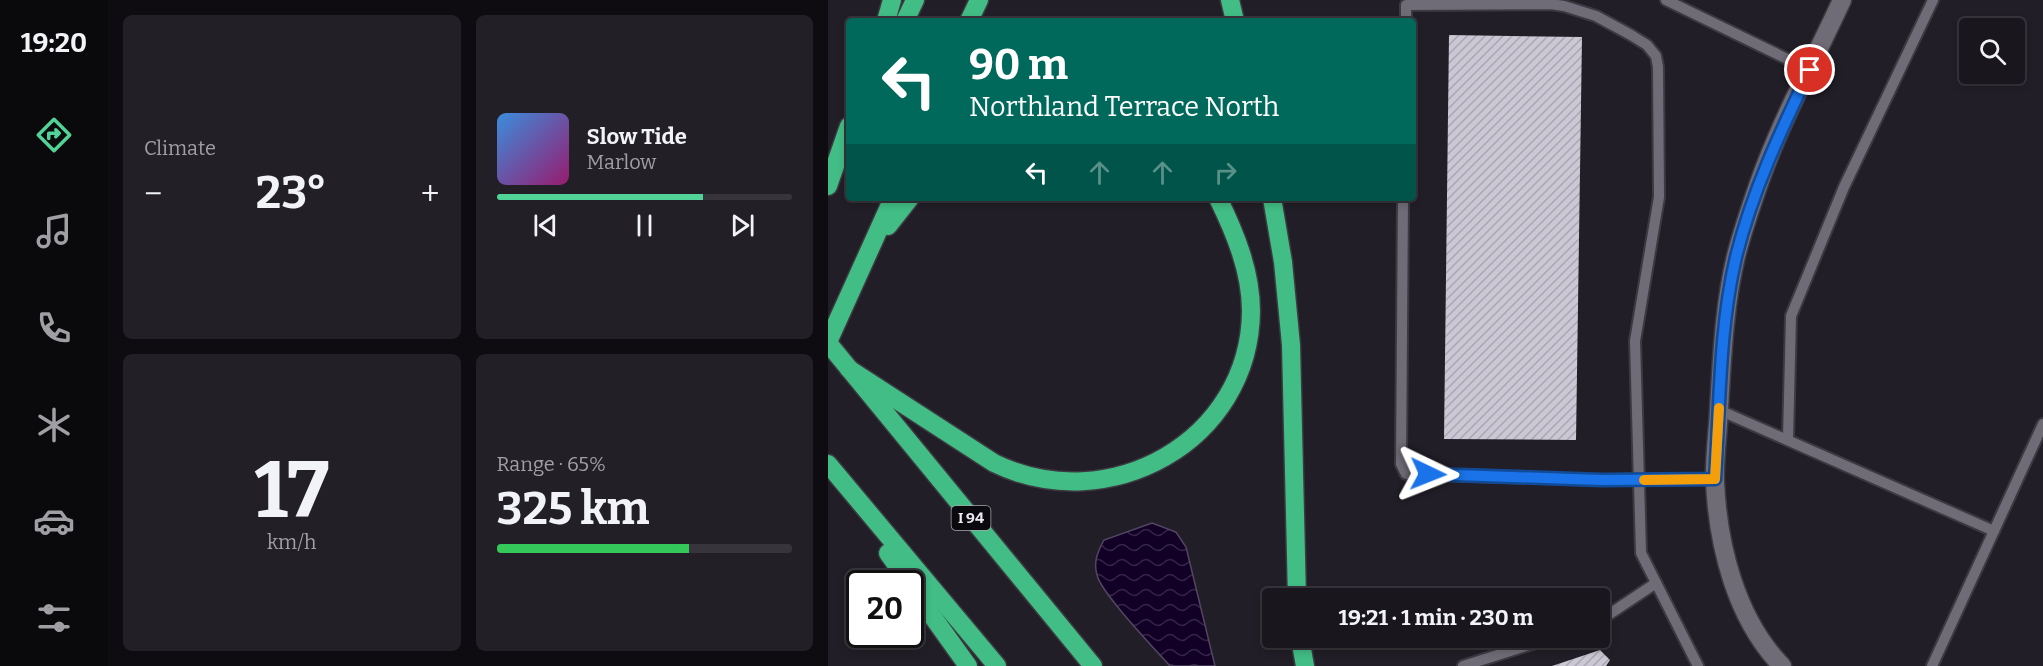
<!DOCTYPE html>
<html lang="en">
<head>
<meta charset="utf-8">
<style>
	:root { --surface:#19161d; --page:#221f26; --text:#f1f3f6; --muted:#9f9fa4; --line:#37353b; --accent:#51d398 }
	body { margin:0; font-family:Bitter,serif; background:var(--page); color:var(--text); height:100vh; display:flex; flex-direction:column; font-size:22px; white-space:nowrap }
	* { box-sizing:border-box; margin:0 }
	p { font-size:20px; color:var(--muted) }
	.icon { flex:none; width:33px; height:33px; fill:none; stroke:currentColor; stroke-width:2; stroke-linecap:round; stroke-linejoin:round }
	.map { position:relative; flex:1; overflow:hidden }
	.panel { display:flex; flex-direction:column; gap:15px; padding:15px; background:#0e0c10; width:720px }
	.panel>* { flex:none }
	.guide { position:absolute; left:18px; top:18px; width:570px; height:183px; border-radius:6px; box-shadow:0 3px 9px #0003,0 0 0 2px var(--line); background:#00695c; color:#fff; overflow:hidden }
	.controls { position:absolute; left:1131px; top:18px; display:grid; gap:12px }
	.controls a { display:grid; place-items:center; width:66px; height:66px; border-radius:6px; background:var(--surface); box-shadow:0 3px 9px #0003,0 0 0 2px var(--line); font-size:30px }
	.speed { position:absolute; left:18px; top:570px; display:flex; gap:12px; font-size:30px; font-weight:700; text-align:center }
	.speed>* { display:grid; place-content:center; width:78px; height:78px; border-radius:50%; background:var(--surface); box-shadow:0 3px 9px #0003,0 0 0 2px var(--line); line-height:1 }
	.speed .limit { border:3px solid #111; border-radius:9px; background:#fff; color:#111 }
	.pin { position:absolute; display:grid; place-items:center; width:51px; height:51px; color:#fff; margin:-26px; border:3px solid #fff; border-radius:50%; box-shadow:0 2px 6px #0007 }
	.me { position:absolute; width:66px; margin:-33px; rotate:92deg; stroke-linejoin:round; filter:drop-shadow(0 0 4px #0008) }
	.turn { display:flex; align-items:center; gap:21px; height:126px; padding:0 24px; font-size:27px }
	.turn .icon { width:78px; height:78px; stroke-width:2.5 }
	.turn b { display:block; font-size:42px; line-height:51px }
	.lanes { display:flex; align-items:center; height:57px; padding:0 24px; background:#0003; justify-content:center; gap:30px; direction:ltr }
	.lanes .off { opacity:.35 }
	.big { font-size:45px; font-weight:700; line-height:1.1 }
	.panel .tile { flex:1; display:flex; flex-direction:column; justify-content:center; gap:9px; min-width:0; padding:0 21px; border-radius:9px; background:var(--page) }
	.panel .dial { align-items:center; gap:0 }
	.dial b { font-size:78px; line-height:1 }
	.song { display:flex; align-items:center; gap:18px }
	.cover { width:72px; height:72px; border-radius:9px; background:linear-gradient(135deg,hsl(210 70% 55%),hsl(320 70% 35%)) }
	.played { height:6px; border-radius:3px; background:linear-gradient(90deg,var(--accent) 70%,var(--line) 70%) }
	.keys { display:flex; justify-content:space-around; direction:ltr }
	.heat { display:flex; justify-content:space-between; align-items:center; font-size:33px; direction:ltr }
	.charge { height:9px; border-radius:4px; background:linear-gradient(90deg,#34c759 65%,var(--line) 0) }
	.panel .tiles { flex:1; display:grid; gap:15px; grid-template-columns:repeat(2,1fr) }
	.trip { position:absolute; left:434px; top:588px; width:348px; height:60px; border-radius:6px; background:var(--surface); box-shadow:0 3px 9px #0003,0 0 0 2px var(--line); font-weight:700; line-height:60px; text-align:center }
	main { display:flex; flex:1; min-height:0 }
	.tabs { display:flex; flex-direction:column; width:108px; justify-content:space-around; align-items:center; background:#0a090c; color:var(--muted) }
	.tabs .icon { width:42px; height:42px }
	.tabs .active { color:var(--accent) }
	.tabs b { font-size:27px; color:var(--text) }
	.map>svg:first-child { display:block }
	.water { fill:url(#water-waves); stroke:#534663; stroke-width:1.5 }
	.building { fill:url(#building-hatch) }
	.lines { fill:none; stroke-linecap:round; stroke-linejoin:round }
	.lane-casing { stroke:#3c3a41; stroke-width:14 }
	.street-casing { stroke:#3c3a41; stroke-width:21 }
	.highway-casing { stroke:#3c3a41; stroke-width:21 }
	.lane { stroke:#706c77; stroke-width:10 }
	.street { stroke:#706c77; stroke-width:18 }
	.highway { stroke:#41bd85; stroke-width:18 }
	.route-casing { stroke:#114b97; stroke-width:15 }
	.route { stroke:#1a73e8; stroke-width:10 }
	.slow { stroke:#f59e0b; stroke-width:10 }
	.labels { text-anchor:middle; dominant-baseline:central; stroke-width:6; stroke-linejoin:round; paint-order:stroke }
	.shield { fill:#0a090d; stroke:#a8a6ab; stroke-width:1.5 }
	.shield-label { font-size:15px; font-weight:bold; fill:#ebe9ef }
</style>
</head>
<body>
<main>
<nav class="tabs">
<b>19:20</b>
<svg class="icon active" aria-label="directions" viewBox="0 0 24 24"><path d="M12 3l9 9-9 9-9-9zM9 14v-3h6M13 9l2 2-2 2"/></svg>
<svg class="icon" aria-label="music" viewBox="0 0 24 24"><path d="M9 18V5l10-2v13"/><circle cx="6" cy="18" r="3"/><circle cx="16" cy="16" r="3"/></svg>
<svg class="icon" aria-label="phone" viewBox="0 0 24 24"><path d="M5 4h4l2 5-3 2q2 4 5 5l2-3 5 2v4C11 20 4 13 5 4z"/></svg>
<svg class="icon" aria-label="climate" viewBox="0 0 24 24"><path d="M12 3v18M4 7l16 10M4 17L20 7"/></svg>
<svg class="icon" aria-label="car" viewBox="0 0 24 24"><path d="M5 17H2v-5l4-1 3-4h7l3 4 3 1v5h-3M9 17h6M6 11h13"/><circle cx="7" cy="17" r="2"/><circle cx="17" cy="17" r="2"/></svg>
<svg class="icon" aria-label="filters" viewBox="0 0 24 24"><path d="M4 7h16M4 17h16"/><circle cx="9" cy="7" r="2"/><circle cx="15" cy="17" r="2"/></svg>
</nav>
<section class="panel">
<div class="tiles">
<div class="tile"><p>Climate</p>
<div class="heat"><a>−</a><b class="big">23°</b><a>+</a></div>
</div>
<div class="tile">
<div class="song"><i class="cover"></i><div><b>Slow Tide</b><p>Marlow</p></div></div>
<div class="played"></div>
<div class="keys"><svg class="icon" aria-label="previous" viewBox="0 0 24 24"><path d="M18 5L8 12l10 7zM5 5v14"/></svg><svg class="icon" aria-label="pause" viewBox="0 0 24 24"><path d="M8 5v14M16 5v14"/></svg><svg class="icon" aria-label="next" viewBox="0 0 24 24"><path d="M6 5l10 7-10 7zM19 5v14"/></svg></div>
</div>
<div class="tile dial"><b>17</b><p>km/h</p></div>
<div class="tile"><p>Range · 65%</p><b class="big">325 km</b><div class="charge"></div></div>
</div>
</section>
<div class="map">
<svg width="1215" height="666" viewBox="0 0 1215 666">
	<defs>
		<pattern id="water-waves" width="16" height="10" patternUnits="userSpaceOnUse" patternTransform="scale(1.5)"><rect width="16" height="10" fill="#120027"/><path d="M0 5q4-4 8 0t8 0" fill="none" stroke="#352547"/></pattern>
		<pattern id="building-hatch" width="6" height="6" patternUnits="userSpaceOnUse" patternTransform="scale(1.5)"><rect width="6" height="6" fill="#cbc7d4"/><path d="M-1 1l2-2M0 6l6-6M5 7l2-2" fill="none" stroke="#aaa7b1"/></pattern>
	</defs>
	<rect width="100%" height="100%" fill="#211e27"/>
	<path class="water" d="M324,523L348,532L358,547L387,666H342C327,649 273,593 269,575C265,562 270,551 276,540Z"/>
	<g class="building">
		<path d="M621,35L754,37L748,440L616,439Z"/>
		<path d="M772,650L782,660L778,666H724Z"/>
	</g>
	<g class="lines">
		<defs>
			<g id="lane">
				<path d="M838,0L982,70"/>
				<path d="M578,21V5L723,4L736,6L768,16L803,35L819,45L828,56L830,67L831,197L807,341L813,553L870,666"/>
				<path d="M575,198L573,464L578,474L774,480L887,479"/>
				<path d="M891,410L1166,531"/>
				<path d="M960,439L963,316L1016,187L1105,0"/>
				<path d="M771,621L828,583"/>
				<path d="M635,666L723,638"/>
				<path d="M1104,666L1215,424"/>
			</g>
			<path id="street" d="M954,666C908,619 890,546 887,482C886,458 890,433 891,409C894,358 896,306 908,256C914,233 922,209 930,186C952,122 986,61 1014,0"/>
			<g id="highway">
				<path d="M402,0L407,21"/>
				<path d="M58,21L64,0"/>
				<path d="M77,21L87,0"/>
				<path d="M141,21L151,0"/>
				<path d="M0,186L21,126"/>
				<path d="M444,198L455,262L463,345L469,598"/>
				<path d="M60,226L82,198"/>
				<path d="M0,342L65,198"/>
				<path d="M0,343L265,666"/>
				<path d="M21,369L166,463C281,519 422,441 423,311C423,271 407,233 390,198"/>
				<path d="M0,464L169,666"/>
				<path d="M60,553L82,584"/>
				<path d="M82,585L140,666"/>
				<path d="M472,638L477,666"/>
			</g>
		</defs>
		<use href="#lane" class="lane-casing"/>
		<use href="#street" class="street-casing"/>
		<use href="#highway" class="highway-casing"/>
		<use href="#lane" class="lane"/>
		<use href="#street" class="street"/>
		<use href="#highway" class="highway"/>
	</g>
	<g class="lines">
		<defs>
			<path id="route" d="M600,474L774,480L887,479C892,405 891,329 908,257C924,192 953,130 982,70"/>
		</defs>
		<use href="#route" class="route-casing"/>
		<use href="#route" class="route"/>
		<path class="slow" d="M816,480L887,479L891,408"/>
	</g>
	<g class="labels">
		<rect class="shield" x="123.5" y="506" width="39" height="24" rx="4.5"/>
		<g class="shield-label">
			<text x="143" y="518">I 94</text>
		</g>
	</g>
</svg>
<div class="controls">
<a><svg class="icon" aria-label="search" viewBox="0 0 24 24"><circle cx="10" cy="10" r="6"/><path d="M15 15l6 6"/></svg></a>
</div>
<div class="speed"><div class="limit">20</div></div>
<div class="pin" style="left:982px;top:70px;background:#d93025"><svg class="icon" aria-label="arrive" viewBox="0 0 24 24"><path d="M6 21V4h12l-3 4 3 4H6"/></svg></div>
<svg class="me" style="left:600px;top:474px" viewBox="-20 -20 40 40"><path d="M0-17L14 15 0 8-14 15z" fill="#1a73e8" stroke="#fff" stroke-width="4"/></svg>
<div class="trip">19:21 · 1 min · 230 m</div>
<div class="guide">
<div class="turn"><svg class="icon" aria-label="left" viewBox="0 0 24 24"><path d="M17 20v-9H6M10 6l-5 5 5 5"/></svg><div><b>90 m</b>Northland Terrace North</div></div>
<div class="lanes"><svg class="icon" aria-label="left" viewBox="0 0 24 24"><path d="M17 20v-9H6M10 6l-5 5 5 5"/></svg><svg class="icon off" aria-label="ahead" viewBox="0 0 24 24"><path d="M12 20V5M6 11l6-6 6 6"/></svg><svg class="icon off" aria-label="ahead" viewBox="0 0 24 24"><path d="M12 20V5M6 11l6-6 6 6"/></svg><svg class="icon off" aria-label="right" viewBox="0 0 24 24"><path d="M7 20v-9h11M14 6l5 5-5 5"/></svg></div>
</div>
</div>
</main>
</body>
</html>
